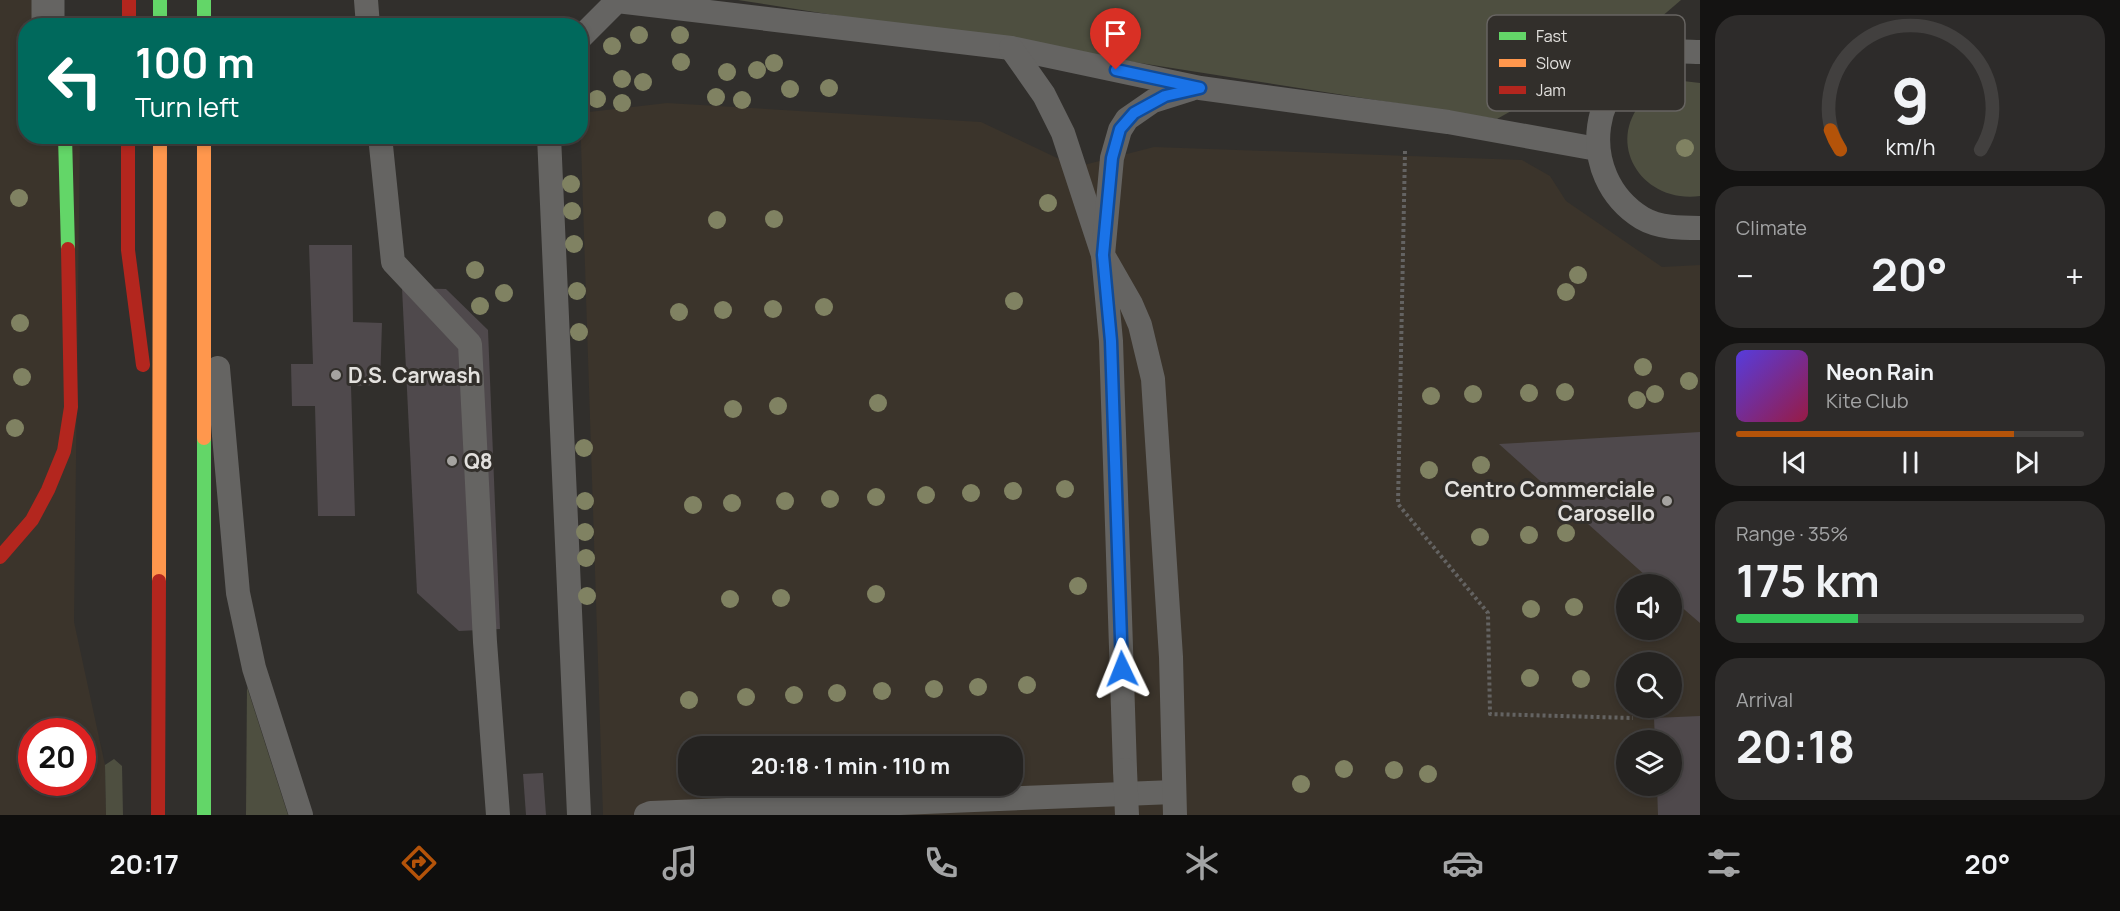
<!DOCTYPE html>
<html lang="en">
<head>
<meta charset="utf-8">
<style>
	:root { --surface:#252321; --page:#2d2b2a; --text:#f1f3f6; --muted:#a3a4a5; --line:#42403f; --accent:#b45309 }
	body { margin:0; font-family:Manrope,sans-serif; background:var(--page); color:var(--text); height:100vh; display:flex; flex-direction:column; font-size:22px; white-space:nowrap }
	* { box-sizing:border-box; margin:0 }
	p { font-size:20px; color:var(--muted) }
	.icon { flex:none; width:33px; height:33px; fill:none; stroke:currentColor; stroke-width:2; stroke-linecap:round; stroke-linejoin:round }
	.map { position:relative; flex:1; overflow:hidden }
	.side { display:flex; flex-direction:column; gap:15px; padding:15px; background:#141312; width:420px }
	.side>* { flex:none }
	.banner { position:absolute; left:18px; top:18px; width:570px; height:126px; border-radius:24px; box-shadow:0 3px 9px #0003,0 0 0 2px var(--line); background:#00695c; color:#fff; overflow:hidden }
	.controls { position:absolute; left:1616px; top:574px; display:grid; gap:12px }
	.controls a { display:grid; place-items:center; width:66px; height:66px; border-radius:50%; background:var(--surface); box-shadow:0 3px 9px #0003,0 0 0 2px var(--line); font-size:30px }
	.speed { position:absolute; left:18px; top:718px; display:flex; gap:12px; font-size:30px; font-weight:700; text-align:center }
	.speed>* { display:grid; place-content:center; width:78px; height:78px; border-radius:50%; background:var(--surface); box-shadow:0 3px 9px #0003,0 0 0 2px var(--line); line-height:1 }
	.speed .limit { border:9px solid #d22; background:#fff; color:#111 }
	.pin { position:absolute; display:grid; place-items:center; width:51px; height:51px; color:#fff; margin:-62px -26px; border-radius:50% 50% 50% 0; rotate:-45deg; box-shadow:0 0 6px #0007 }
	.pin .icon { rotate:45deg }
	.me { position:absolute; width:66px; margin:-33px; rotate:358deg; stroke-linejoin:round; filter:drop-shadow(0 0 4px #0008) }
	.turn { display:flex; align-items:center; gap:21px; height:126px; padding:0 18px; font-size:27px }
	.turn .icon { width:78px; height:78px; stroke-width:2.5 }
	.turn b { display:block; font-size:42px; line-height:51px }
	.big { font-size:45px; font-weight:700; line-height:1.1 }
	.side .card { flex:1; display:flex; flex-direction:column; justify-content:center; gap:9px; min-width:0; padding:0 21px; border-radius:24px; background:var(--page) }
	.side .dial { align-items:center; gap:0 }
	.dial svg { height:156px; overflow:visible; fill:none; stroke:var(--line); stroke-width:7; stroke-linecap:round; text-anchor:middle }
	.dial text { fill:var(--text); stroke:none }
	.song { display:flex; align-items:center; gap:18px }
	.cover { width:72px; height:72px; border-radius:9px; background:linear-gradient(135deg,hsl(250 70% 55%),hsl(340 70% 35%)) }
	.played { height:6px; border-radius:3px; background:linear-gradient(90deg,var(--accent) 80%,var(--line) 80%) }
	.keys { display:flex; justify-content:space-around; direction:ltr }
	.heat { display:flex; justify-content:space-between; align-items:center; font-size:33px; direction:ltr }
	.charge { height:9px; border-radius:4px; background:linear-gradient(90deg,#34c759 35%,var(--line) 0) }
	.trip { position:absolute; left:678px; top:736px; width:345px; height:60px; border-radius:24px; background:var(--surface); box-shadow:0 3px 9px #0003,0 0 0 2px var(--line); font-weight:700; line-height:60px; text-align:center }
	.tab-bar { display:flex; height:96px; justify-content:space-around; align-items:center; background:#0f0e0d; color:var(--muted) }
	.tab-bar .icon { width:42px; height:42px }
	.tab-bar .selected { color:var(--accent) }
	.tab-bar b { font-size:27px; color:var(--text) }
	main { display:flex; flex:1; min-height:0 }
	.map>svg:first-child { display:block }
	.built { fill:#3b342b; fill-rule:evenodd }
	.green { fill:#4e4f40 }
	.building { fill:#4f494c }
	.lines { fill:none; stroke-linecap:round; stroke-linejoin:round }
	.path { stroke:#646362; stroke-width:4; stroke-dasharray:3 3; stroke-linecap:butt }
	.lane { stroke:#656462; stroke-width:24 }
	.street { stroke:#656462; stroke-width:33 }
	.fast { stroke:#63d668; stroke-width:14 }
	.slow { stroke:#ff974d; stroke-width:14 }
	.jam { stroke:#b3261e; stroke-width:14 }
	.lane-bridge { stroke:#656462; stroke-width:24 }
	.tree { fill:#808262 }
	.route-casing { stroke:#114b97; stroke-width:15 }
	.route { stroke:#1a73e8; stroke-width:10 }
	.poi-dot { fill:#a5a3a0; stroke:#322f2b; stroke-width:2 }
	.labels { text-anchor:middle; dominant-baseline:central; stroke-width:6; stroke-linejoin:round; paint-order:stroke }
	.poi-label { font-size:21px; font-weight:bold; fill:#e3e1de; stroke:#322f2b; text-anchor:start }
	.key { fill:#322f2b; stroke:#676461; stroke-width:1.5 }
	.key-label { font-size:16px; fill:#e3e1de }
</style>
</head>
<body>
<main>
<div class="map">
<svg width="1700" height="815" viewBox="0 0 1700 815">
	<rect width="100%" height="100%" fill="#312f2c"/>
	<g class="built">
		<path d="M0,0H60L64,25L26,26V136L80,137L74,622L105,765L106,815H0ZM32,732H82V783H32Z"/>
		<path d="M667,103L981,122L1076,167L1154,147L1522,160L1550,176L1566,201L1662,267L1700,265V815H603L580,113ZM1626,585H1671V630H1626ZM1626,663H1671V708H1626ZM1626,741H1671V786H1626ZM688,747H1012V786H688Z"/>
	</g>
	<g class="green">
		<path d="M738,0H1681L1632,42L1497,119Z"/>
		<path d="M1683,81L1700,83V196C1640,204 1603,140 1646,98C1656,87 1670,84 1683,81Z"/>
		<path d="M247,687L288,815H246Z"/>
		<path d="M114,759L122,766L123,815H106L105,765Z"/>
	</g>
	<g class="building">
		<path d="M309,245H352L353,322L382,323L380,385L351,386L355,516H318L315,406H292L291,364H313Z"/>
		<path d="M402,288L446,289L488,330L500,629L459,631L417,593Z"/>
		<path d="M1700,432V623L1671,598V585H1656L1499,444Z"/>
		<path d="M1700,716V815H1658L1657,786H1671V741H1655L1654,718Z"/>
		<path d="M543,773L546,815H526L523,774Z"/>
	</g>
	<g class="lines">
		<path class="path" d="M1405,151L1398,504L1488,613L1490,714L1633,718"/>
		<g class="lane">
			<path d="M366,0L368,26"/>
			<path d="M580,38L617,1L1011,48L1200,88L1448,122L1597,149"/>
			<path d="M1011,48L1044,95L1063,133L1103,255L1111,341L1125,770"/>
			<path d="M1700,52C1690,52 1678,50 1668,53C1587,70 1574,176 1642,218C1659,228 1681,228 1700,228"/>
			<path d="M380,136L393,262L470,344L485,642L498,815"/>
			<path d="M549,136L579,815"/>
			<path d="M218,368L238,593L254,668L301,815"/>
			<path d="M646,815L651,813L1174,792"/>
			<path d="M1175,815L1171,657L1153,379L1140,325L1131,304L1103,255L1112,158L1120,130L1127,119L1153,101L1191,89"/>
		</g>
		<path class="street" d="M48,0V26"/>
		<g class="fast">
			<path d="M160,0V26"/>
			<path d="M204,0V26"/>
			<path d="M65,136L68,249"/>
			<path d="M204,438V815"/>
		</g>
		<g class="slow">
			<path d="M204,136V438"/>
			<path d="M159,581L160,136"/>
		</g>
		<g class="jam">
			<path d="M129,0V26"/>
			<path d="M128,136V250L143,365"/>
			<path d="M0,557L32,520L48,490L64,451L71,407L68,249"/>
			<path d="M158,815L159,581"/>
		</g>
		<path class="lane-bridge" d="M1125,770L1127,815"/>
	</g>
	<g class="tree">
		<circle cx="639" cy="35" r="9"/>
		<circle cx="680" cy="35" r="9"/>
		<circle cx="612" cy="46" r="9"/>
		<circle cx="681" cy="62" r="9"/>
		<circle cx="774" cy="63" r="9"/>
		<circle cx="757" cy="70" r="9"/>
		<circle cx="727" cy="72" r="9"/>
		<circle cx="622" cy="79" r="9"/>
		<circle cx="643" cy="82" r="9"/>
		<circle cx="829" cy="88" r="9"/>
		<circle cx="790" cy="89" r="9"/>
		<circle cx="716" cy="97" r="9"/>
		<circle cx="597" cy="99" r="9"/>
		<circle cx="742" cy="100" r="9"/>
		<circle cx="622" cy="103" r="9"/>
		<circle cx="1685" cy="148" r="9"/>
		<circle cx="571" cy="184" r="9"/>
		<circle cx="19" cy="198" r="9"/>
		<circle cx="1048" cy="203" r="9"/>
		<circle cx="572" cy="211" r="9"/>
		<circle cx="774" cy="219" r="9"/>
		<circle cx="717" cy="220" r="9"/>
		<circle cx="574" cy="244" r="9"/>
		<circle cx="475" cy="270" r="9"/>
		<circle cx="1578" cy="275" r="9"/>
		<circle cx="577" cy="291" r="9"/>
		<circle cx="1566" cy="292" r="9"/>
		<circle cx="504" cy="293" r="9"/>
		<circle cx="1014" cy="301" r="9"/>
		<circle cx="480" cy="306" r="9"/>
		<circle cx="824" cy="307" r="9"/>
		<circle cx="773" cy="309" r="9"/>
		<circle cx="723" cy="310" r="9"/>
		<circle cx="679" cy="312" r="9"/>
		<circle cx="20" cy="323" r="9"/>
		<circle cx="579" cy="332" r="9"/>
		<circle cx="1643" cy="367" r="9"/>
		<circle cx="22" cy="377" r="9"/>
		<circle cx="1689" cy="381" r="9"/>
		<circle cx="1565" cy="392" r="9"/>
		<circle cx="1529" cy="393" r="9"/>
		<circle cx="1473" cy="394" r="9"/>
		<circle cx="1655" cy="394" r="9"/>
		<circle cx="1431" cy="396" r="9"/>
		<circle cx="1637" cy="400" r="9"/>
		<circle cx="878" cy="403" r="9"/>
		<circle cx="778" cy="406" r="9"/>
		<circle cx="733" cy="409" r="9"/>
		<circle cx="15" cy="428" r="9"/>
		<circle cx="584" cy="448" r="9"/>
		<circle cx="1481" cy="465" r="9"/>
		<circle cx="1429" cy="470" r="9"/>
		<circle cx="1065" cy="489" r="9"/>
		<circle cx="1013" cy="491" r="9"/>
		<circle cx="971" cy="493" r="9"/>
		<circle cx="926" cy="495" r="9"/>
		<circle cx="876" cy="497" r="9"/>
		<circle cx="830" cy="499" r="9"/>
		<circle cx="585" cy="501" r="9"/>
		<circle cx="785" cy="501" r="9"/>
		<circle cx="732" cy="503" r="9"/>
		<circle cx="693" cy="505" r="9"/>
		<circle cx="585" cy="532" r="9"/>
		<circle cx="1566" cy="533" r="9"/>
		<circle cx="1529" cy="535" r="9"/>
		<circle cx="1480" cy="537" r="9"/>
		<circle cx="586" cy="558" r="9"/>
		<circle cx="1078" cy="586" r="9"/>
		<circle cx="876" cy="594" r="9"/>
		<circle cx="587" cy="596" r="9"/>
		<circle cx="781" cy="598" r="9"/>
		<circle cx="730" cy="599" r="9"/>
		<circle cx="1574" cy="607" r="9"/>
		<circle cx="1531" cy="609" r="9"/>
		<circle cx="1530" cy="678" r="9"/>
		<circle cx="1581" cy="679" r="9"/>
		<circle cx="1027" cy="685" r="9"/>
		<circle cx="978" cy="687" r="9"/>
		<circle cx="934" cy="689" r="9"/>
		<circle cx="882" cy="691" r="9"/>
		<circle cx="837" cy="693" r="9"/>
		<circle cx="794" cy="695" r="9"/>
		<circle cx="746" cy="697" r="9"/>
		<circle cx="689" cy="700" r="9"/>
		<circle cx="1344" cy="769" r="9"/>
		<circle cx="1394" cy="770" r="9"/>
		<circle cx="1428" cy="774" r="9"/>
		<circle cx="1301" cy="784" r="9"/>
	</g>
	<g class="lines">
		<defs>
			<path id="route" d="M1116,70L1200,88L1165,96L1134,113L1120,129L1112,158L1103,255L1111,341L1122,669"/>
		</defs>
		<use href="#route" class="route-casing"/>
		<use href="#route" class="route"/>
	</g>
	<g class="poi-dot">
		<circle cx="336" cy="375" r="6"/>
		<circle cx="452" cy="461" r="6"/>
		<circle cx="1667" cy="501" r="6"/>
	</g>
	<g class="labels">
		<g class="poi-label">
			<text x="348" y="375">D.S. Carwash</text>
			<text x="464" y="461">Q8</text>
			<text x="1655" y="489" text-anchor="end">Centro Commerciale<tspan x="1655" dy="24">Carosello</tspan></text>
		</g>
	</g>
	<rect x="1487" y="15" width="198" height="96" rx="9" class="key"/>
	<rect x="1499" y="32" width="27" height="8" fill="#63d668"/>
	<rect x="1499" y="59" width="27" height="8" fill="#ff974d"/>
	<rect x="1499" y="86" width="27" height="8" fill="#b3261e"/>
	<g class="key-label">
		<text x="1536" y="42">Fast</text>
		<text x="1536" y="69">Slow</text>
		<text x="1536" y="96">Jam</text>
	</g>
</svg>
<div class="controls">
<a><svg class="icon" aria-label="sound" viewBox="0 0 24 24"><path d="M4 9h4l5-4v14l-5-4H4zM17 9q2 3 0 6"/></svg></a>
<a><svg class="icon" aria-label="search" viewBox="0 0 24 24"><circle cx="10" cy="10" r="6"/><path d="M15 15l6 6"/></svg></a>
<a><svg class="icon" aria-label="layers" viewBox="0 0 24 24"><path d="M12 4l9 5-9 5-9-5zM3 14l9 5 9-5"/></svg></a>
</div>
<div class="speed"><div class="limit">20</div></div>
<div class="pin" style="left:1116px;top:70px;background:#d93025"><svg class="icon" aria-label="arrive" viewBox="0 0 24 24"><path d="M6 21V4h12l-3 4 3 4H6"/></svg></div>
<svg class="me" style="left:1122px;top:669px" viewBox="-20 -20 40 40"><path d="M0-17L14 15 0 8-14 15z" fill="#1a73e8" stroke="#fff" stroke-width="4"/></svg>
<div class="trip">20:18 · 1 min · 110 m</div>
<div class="banner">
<div class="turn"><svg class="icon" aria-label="left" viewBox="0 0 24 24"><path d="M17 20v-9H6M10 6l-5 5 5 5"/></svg><div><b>100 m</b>Turn left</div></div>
</div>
</div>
<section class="side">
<div class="card dial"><svg viewBox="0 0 100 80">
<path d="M14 69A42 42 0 1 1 86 69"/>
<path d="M14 69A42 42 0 0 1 9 59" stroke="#b45309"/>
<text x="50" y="56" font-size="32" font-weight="700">9</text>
<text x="50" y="72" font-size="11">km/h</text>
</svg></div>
<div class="card"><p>Climate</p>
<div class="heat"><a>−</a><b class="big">20°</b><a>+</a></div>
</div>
<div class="card">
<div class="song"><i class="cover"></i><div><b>Neon Rain</b><p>Kite Club</p></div></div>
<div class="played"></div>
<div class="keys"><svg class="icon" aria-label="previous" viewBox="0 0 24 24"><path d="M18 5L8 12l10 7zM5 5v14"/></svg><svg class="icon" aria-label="pause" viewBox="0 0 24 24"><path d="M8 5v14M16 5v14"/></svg><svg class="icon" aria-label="next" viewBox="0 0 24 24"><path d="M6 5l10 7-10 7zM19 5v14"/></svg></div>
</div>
<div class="card"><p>Range · 35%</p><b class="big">175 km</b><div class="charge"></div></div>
<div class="card"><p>Arrival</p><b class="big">20:18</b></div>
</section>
</main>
<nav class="tab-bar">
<b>20:17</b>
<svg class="icon selected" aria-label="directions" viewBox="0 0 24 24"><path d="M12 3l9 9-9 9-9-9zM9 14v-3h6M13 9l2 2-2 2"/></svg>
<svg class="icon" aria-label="music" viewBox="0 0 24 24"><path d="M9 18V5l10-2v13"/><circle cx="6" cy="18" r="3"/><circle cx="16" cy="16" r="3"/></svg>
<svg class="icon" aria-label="phone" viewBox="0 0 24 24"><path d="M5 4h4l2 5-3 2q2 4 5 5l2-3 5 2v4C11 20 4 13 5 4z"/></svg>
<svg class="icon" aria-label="climate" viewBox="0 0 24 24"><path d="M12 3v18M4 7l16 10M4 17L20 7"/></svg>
<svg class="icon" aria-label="car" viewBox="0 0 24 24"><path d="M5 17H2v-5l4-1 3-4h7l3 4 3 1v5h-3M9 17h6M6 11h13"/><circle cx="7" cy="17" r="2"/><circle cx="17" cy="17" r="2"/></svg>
<svg class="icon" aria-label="filters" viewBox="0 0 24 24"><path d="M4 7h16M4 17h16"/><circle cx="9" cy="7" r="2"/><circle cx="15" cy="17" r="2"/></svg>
<b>20°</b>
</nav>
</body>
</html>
